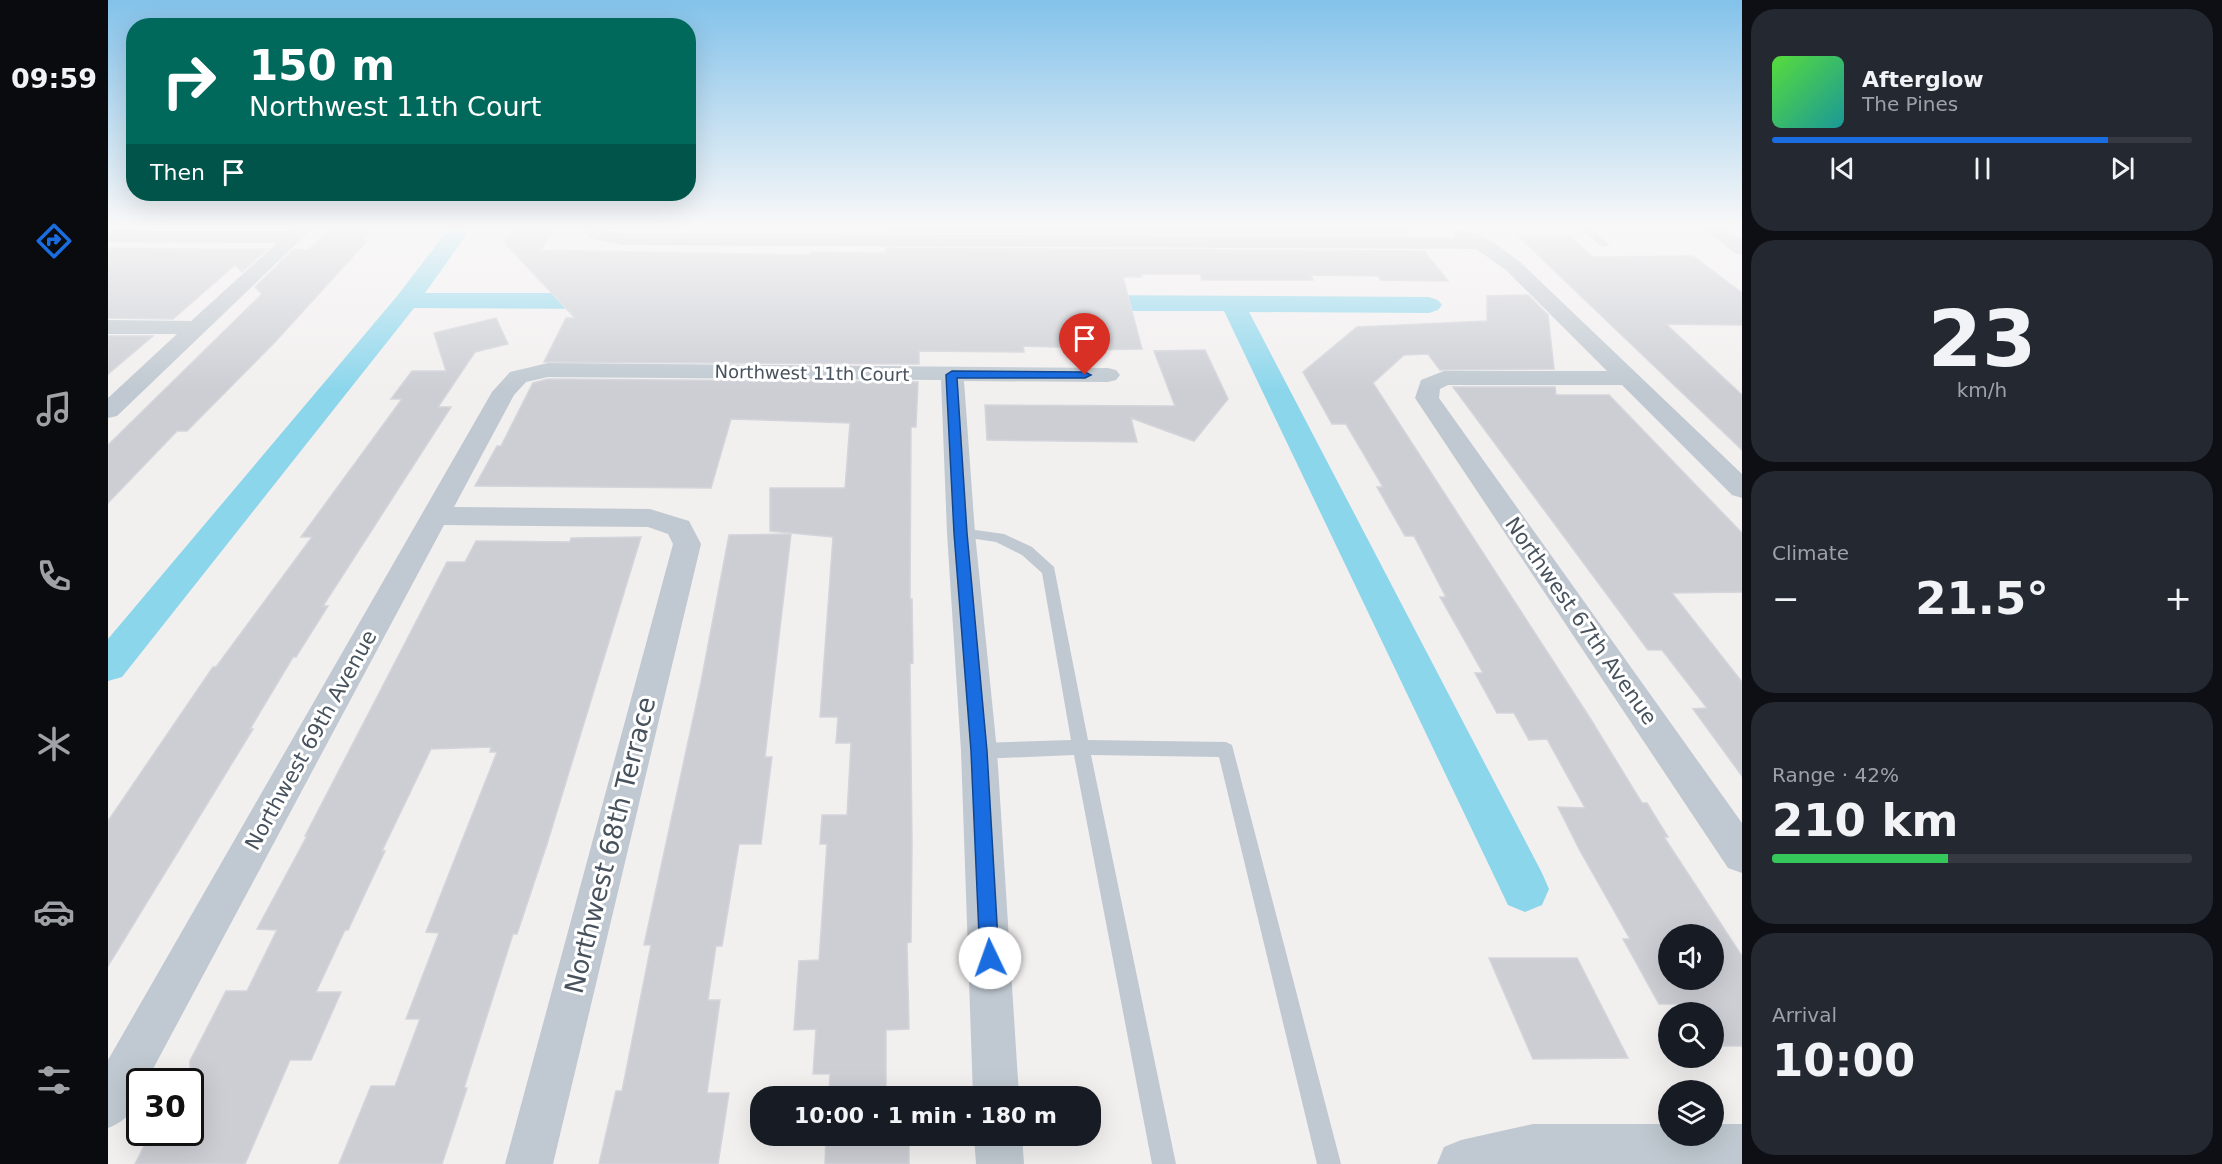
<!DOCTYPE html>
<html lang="en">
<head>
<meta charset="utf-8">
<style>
	:root { --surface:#171b24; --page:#242831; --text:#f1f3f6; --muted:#9ea1a6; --line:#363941; --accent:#1a6de1 }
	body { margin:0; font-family:"DejaVu Sans",sans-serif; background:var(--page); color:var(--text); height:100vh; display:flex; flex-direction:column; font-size:22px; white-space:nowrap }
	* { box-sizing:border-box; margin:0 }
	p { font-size:20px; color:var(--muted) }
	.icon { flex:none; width:33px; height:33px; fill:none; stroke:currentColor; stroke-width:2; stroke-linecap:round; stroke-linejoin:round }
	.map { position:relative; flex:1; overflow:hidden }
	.side { display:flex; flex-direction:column; gap:9px; padding:9px; background:#0d0f14; width:480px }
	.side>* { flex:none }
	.banner { position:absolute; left:18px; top:18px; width:570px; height:183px; border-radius:24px; box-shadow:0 6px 24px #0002; background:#00695c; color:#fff; overflow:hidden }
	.controls { position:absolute; left:1550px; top:924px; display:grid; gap:12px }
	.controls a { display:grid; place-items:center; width:66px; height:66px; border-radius:50%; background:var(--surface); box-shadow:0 6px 24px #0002; font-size:30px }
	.speed { position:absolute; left:18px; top:1068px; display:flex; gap:12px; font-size:30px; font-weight:700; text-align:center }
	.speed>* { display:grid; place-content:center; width:78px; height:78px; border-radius:50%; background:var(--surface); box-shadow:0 6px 24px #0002; line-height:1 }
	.speed .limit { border:3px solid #111; border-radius:9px; background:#fff; color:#111 }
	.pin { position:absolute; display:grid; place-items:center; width:51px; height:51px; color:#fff; margin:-62px -26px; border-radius:50% 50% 50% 0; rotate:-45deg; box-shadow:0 0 6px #0007 }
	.pin .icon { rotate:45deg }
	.me { position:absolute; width:66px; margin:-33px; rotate:357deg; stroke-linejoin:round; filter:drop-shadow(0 0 4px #0008) }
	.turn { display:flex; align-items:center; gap:21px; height:126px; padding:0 24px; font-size:27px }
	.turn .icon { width:78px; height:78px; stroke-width:2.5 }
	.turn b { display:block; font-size:42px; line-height:51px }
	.then { display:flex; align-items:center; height:57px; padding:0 24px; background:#0003; gap:12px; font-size:22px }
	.big { font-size:45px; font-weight:700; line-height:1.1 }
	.side .widget { flex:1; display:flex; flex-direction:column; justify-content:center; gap:9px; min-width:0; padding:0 21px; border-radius:24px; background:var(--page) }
	.side .dial { align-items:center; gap:0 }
	.dial b { font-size:78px; line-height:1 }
	.song { display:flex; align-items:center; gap:18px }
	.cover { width:72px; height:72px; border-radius:9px; background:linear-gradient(135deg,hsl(110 70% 55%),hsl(180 70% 35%)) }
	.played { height:6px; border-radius:3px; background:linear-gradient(90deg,var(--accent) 80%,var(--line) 80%) }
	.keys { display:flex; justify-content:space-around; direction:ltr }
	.heat { display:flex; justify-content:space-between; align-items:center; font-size:33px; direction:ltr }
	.charge { height:9px; border-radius:4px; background:linear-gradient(90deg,#34c759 42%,var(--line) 0) }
	.trip { position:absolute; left:642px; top:1086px; width:351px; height:60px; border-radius:24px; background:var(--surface); box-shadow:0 6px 24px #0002; font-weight:700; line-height:60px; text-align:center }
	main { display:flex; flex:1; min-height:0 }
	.tabs { display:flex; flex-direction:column; width:108px; justify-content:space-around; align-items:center; background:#090b0e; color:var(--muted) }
	.tabs .icon { width:42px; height:42px }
	.tabs .selected { color:var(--accent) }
	.tabs b { font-size:27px; color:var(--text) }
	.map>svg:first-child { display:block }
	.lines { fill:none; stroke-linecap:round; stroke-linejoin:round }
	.canal { fill:#8cd6ec; fill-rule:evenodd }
	.building { fill:#ccced4; stroke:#d3d5db; stroke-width:1.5; fill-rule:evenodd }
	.lane { fill:#c0c9d1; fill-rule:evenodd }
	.street { fill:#c0c9d1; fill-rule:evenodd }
	.secondary { fill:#c0cad6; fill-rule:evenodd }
	.route { fill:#1a6de1; stroke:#114792; stroke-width:1.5 }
	.labels { text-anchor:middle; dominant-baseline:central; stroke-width:6; stroke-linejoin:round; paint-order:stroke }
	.far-street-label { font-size:18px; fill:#47525d; stroke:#fff }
	.street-label { font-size:21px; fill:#47525d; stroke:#fff }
	.near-street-label { font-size:26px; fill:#47525d; stroke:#fff }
</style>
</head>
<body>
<main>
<nav class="tabs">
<b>09:59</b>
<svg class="icon selected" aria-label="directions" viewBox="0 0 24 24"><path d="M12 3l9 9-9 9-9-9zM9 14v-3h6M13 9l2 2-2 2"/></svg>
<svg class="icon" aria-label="music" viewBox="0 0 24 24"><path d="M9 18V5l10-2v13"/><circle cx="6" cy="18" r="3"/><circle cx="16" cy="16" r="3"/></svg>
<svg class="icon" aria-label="phone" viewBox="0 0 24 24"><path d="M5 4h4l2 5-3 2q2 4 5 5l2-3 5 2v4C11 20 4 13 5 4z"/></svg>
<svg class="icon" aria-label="climate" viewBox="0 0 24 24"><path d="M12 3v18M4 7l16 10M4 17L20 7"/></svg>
<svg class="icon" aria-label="car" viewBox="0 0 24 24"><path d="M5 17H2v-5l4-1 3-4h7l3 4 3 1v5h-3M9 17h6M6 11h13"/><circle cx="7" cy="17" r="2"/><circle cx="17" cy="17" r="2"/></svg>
<svg class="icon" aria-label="filters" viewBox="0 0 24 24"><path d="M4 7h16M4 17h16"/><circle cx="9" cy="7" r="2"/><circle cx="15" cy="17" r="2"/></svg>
</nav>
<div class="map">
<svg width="1634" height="1164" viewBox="0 0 1634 1164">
	<rect width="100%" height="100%" fill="#f2efef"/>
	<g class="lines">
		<g class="canal">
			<path d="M342,227H364L317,293H500L509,296L513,301L509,306L500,309L306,308L14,677L0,681V639L290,295Z"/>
			<path d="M972,295L1321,297L1330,300L1334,305L1330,310L1321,313L1141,312L1434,873L1441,889L1434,905L1417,912L1400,905L1116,311H972L963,308L959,303L963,298Z"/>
		</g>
	</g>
	<g class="building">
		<path d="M225,227H267L254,241H259L167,342L79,431H69L0,503V445L154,294L147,287L186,249L200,250Z"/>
		<path d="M406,227H447L433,250L702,255L703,252L777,253L778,248L1316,251L1340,281L1273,280L1270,276L1203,275L1205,280H1094L1092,274H1033L1034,277H1015L1034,349L974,350L973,348L915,346L916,352L811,351V364L436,362L458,318H467L396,242Z"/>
		<path d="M780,227H1296L1302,235L780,232Z"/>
		<path d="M1410,236H1462L1485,257L1585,256L1634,293V325L1558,324L1634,395V450Z"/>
		<path d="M0,248L93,249H159L134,272L127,265L65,319L0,318Z"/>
		<path d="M1420,295L1440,315L1446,369L1332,370L1320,354L1296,355L1265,383L1482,718L1534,803H1539L1560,837H1556L1634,956V1046H1605V1012H1581L1576,1004H1551L1515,939H1522L1471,849L1450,807L1477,808L1439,739L1421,740L1406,713H1389L1367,673H1375L1332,597H1338L1306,536H1297L1269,487H1275L1238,424H1224L1195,372L1249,327L1379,321V296ZM1560,934H1605V980H1560Z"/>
		<path d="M388,318L400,344L367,352L330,407H343L215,606H220L188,657H185L142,729H145L0,966V821L105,667H108L204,537H193L294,399H283L304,371H338L326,333Z"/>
		<path d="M0,336H45L0,374Z"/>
		<path d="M1097,350L1120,399L1086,441L1023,418L1029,442L879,440L877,405L1067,406L1046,351Z"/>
		<path d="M440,379L810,382L808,427H803L802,599H804L805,663L802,664L804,844L803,942L799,943L801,1029L778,1030V1091L801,1090V1096H721L722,1074H705L708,1029L686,1030L691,961L711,960L719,844H712L714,815H739L743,743H728L730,717H712L725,537L662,531V488H737L742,423L623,419L603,488L367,486L389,446H393L425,383Z"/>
		<path d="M1345,387H1447L1448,395H1501L1634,533V592L1564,593L1634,682V776L1585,709L1599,708L1554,650H1540Z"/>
		<path d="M683,534L657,757H664L653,844H631L614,946H608L600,1000H612L599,1093H621L610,1164H491L508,1091H514L543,945H536L593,682L621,535Z"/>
		<path d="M533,537L439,844L409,934H405L356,1088H359L334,1164H231L263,1086H287L312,1019H298L331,933L318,932L389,752H382L383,747L323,749L274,851H277L240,930H237L208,992H233L203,1060H182L137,1164H27L43,1132H82V1061L118,991H139L169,930L149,929L199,836H197L339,562H357L368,541L462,542L463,538Z"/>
		<path d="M1381,958H1469L1520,1058L1425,1059Z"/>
		<path d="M718,1136H801V1164H717Z"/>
	</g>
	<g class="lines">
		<g class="lane">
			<path d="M1471,227H1482L1502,245L1494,247Z"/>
			<path d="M853,528L896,534L924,547L946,567L980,740L1118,742L1124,745L1233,1164H1209L1111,757L983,755L1068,1164H1044L966,755L871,759L865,756L862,751L865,746L871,743L963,740L934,573L914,555L888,542L848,536L846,533Z"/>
		</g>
		<g class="street">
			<path d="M186,227H206L9,416L0,418V398L69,334H0V320L83,321L169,243L0,242V230L181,231Z"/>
			<path d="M478,227H496L497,230L515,233L1347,237L1346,235L1348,231C1370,226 1395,250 1412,262L1634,474V498L1624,495L1514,385H1340L1332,389L1331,398L1634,823V873L1620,868L1307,398L1313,380L1336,371H1499L1398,270L1368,249L515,245L481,238Z"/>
			<path d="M440,363L1000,368L1008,370L1012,375L1008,380L1000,382L856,381L867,533L889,751L911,1096H865L853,751L839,533L833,380L440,377L418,382L406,395L346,507L542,509L581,521L593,544L445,1164H397L565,544L560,534L540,527L336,525L38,1082H32C32,1105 21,1120 0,1128V1060L384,392L402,372Z"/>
			<path d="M1425,1124H1560V1136H1605V1124H1634V1164H1329L1336,1147L1353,1140Z"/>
			<path d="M866,1136H914L916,1164H868Z"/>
		</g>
		<path class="secondary" d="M1593,227H1616L1634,239V255L1627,253Z"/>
	</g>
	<linearGradient id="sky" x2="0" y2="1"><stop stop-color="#83c2ea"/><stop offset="0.58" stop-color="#f9f8f8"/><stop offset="1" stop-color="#f9f8f8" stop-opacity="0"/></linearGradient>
	<rect width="1634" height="390" fill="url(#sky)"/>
	<path class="route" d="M844,371L977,372L983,375L977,378H849L859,533L879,751L891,958L888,965L882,968L875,965L872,958L863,751L846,533L838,375Z"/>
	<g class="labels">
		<g class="far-street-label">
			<text transform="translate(704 373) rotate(1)">Northwest 11th Court</text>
		</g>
		<g class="street-label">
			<text transform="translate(1473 621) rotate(55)">Northwest 67th Avenue</text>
			<text transform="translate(203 740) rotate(-61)">Northwest 69th Avenue</text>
		</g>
		<g class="near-street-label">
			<text transform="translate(502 845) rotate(-76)">Northwest 68th Terrace</text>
		</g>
	</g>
</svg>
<div class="controls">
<a><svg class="icon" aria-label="sound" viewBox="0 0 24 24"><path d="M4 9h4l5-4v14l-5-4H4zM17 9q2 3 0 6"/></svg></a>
<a><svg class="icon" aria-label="search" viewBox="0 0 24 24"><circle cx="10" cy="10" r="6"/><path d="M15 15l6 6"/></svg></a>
<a><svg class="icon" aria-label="layers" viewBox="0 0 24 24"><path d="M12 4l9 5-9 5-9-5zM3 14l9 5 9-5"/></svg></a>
</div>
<div class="speed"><div class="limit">30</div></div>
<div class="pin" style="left:977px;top:375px;background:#d93025"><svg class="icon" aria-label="arrive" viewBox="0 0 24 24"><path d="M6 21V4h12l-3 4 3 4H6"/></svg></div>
<svg class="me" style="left:882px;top:958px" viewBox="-20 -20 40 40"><circle r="19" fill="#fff"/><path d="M0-13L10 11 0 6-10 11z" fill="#1a6de1"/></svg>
<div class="trip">10:00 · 1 min · 180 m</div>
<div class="banner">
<div class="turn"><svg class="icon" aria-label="right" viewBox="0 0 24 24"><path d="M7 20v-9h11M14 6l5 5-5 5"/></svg><div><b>150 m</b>Northwest 11th Court</div></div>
<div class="then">Then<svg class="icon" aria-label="arrive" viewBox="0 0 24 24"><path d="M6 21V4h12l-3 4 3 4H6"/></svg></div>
</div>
</div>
<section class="side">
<div class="widget">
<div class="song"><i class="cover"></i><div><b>Afterglow</b><p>The Pines</p></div></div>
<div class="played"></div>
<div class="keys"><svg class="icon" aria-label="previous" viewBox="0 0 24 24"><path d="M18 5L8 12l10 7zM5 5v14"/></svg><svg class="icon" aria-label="pause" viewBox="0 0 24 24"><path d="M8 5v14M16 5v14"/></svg><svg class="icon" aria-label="next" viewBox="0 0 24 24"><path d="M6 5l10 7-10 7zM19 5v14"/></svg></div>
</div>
<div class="widget dial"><b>23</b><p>km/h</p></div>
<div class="widget"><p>Climate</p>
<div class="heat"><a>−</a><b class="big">21.5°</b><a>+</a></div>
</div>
<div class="widget"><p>Range · 42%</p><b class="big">210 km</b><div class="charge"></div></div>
<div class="widget"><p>Arrival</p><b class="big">10:00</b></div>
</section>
</main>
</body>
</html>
